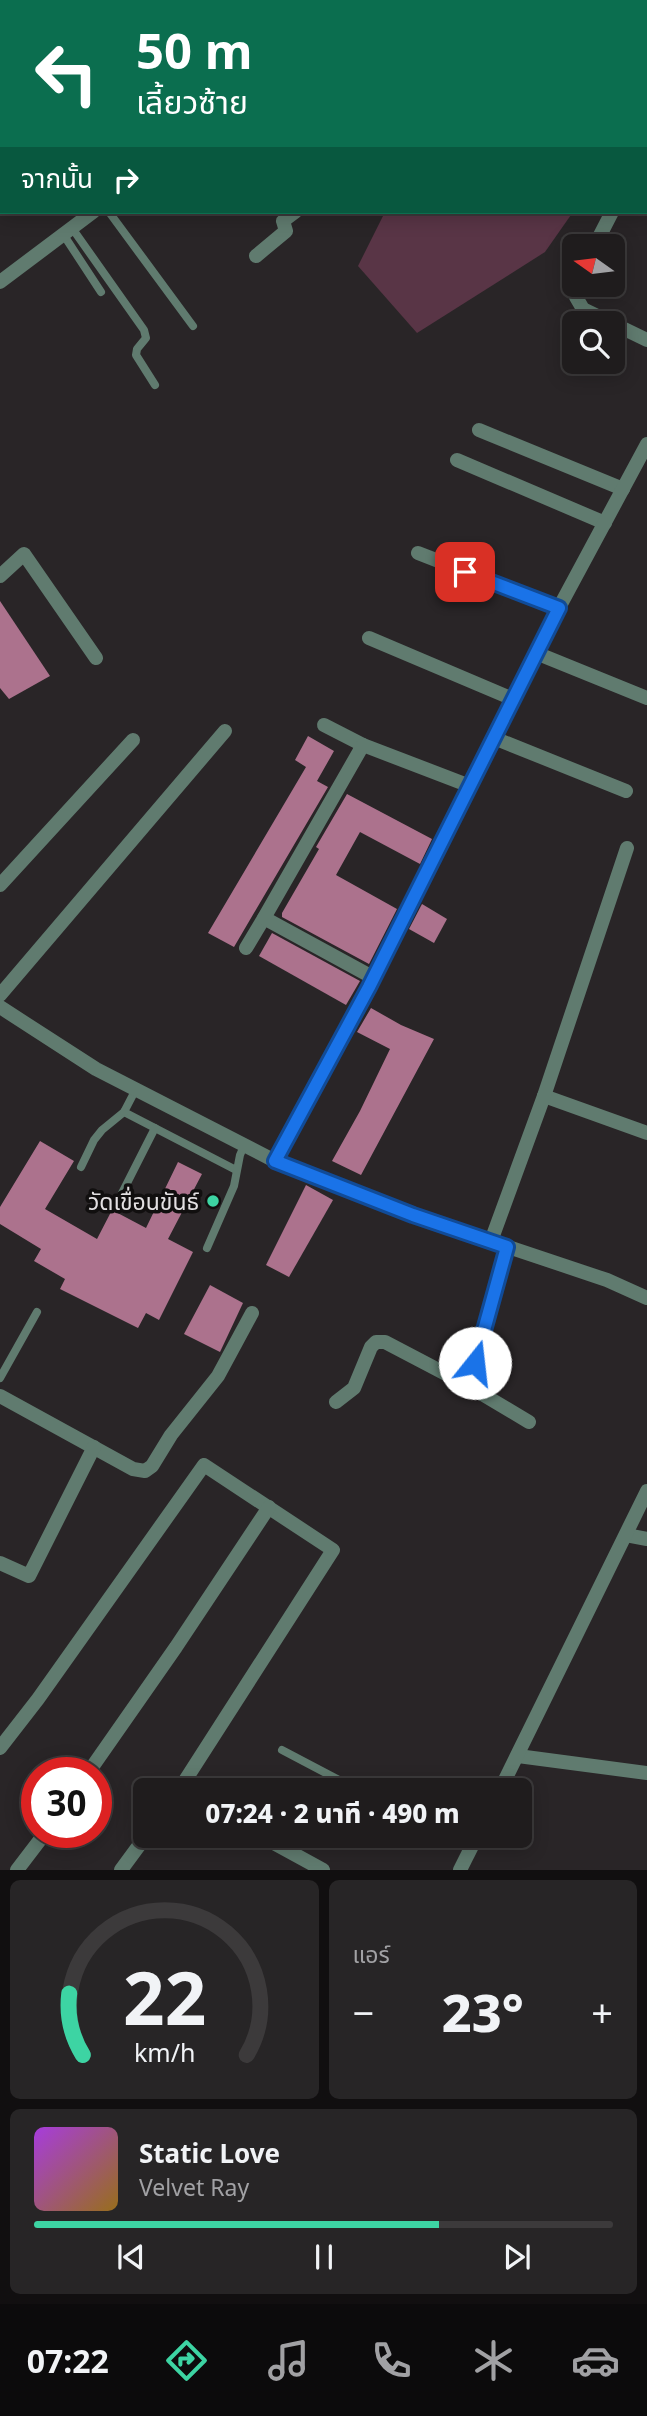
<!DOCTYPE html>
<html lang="th">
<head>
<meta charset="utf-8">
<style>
	:root { --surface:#1f1c1d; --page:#272526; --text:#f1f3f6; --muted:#a1a1a4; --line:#3c3a3b; --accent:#3dd4a3 }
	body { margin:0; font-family:"Noto Sans","Noto Sans Thai",sans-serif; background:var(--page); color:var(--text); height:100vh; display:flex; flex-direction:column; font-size:26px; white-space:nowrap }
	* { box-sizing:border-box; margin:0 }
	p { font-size:23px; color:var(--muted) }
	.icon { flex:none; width:38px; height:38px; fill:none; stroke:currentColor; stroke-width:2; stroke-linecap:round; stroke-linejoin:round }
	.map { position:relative; height:1870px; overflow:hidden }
	.sheet { display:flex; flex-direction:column; gap:10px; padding:10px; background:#110f10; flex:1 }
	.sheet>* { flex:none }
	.hud { position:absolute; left:0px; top:0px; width:648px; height:214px; box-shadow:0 4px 18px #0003,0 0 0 2px var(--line); background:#0b6e4f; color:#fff; overflow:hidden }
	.needle { width:46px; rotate:284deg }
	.buttons { position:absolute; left:562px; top:234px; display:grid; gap:14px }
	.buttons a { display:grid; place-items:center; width:63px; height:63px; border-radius:10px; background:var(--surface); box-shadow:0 4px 18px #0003,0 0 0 2px var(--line); font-size:35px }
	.speed { position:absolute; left:21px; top:1757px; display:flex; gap:14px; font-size:35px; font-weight:700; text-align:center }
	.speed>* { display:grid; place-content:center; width:91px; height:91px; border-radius:50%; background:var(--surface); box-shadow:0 4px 18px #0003,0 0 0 2px var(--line); line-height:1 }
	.speed .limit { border:10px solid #d22; background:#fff; color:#111 }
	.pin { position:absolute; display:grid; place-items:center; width:60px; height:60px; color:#fff; margin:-30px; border-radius:14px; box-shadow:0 4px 10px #0006 }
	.me { position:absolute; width:77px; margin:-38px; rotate:16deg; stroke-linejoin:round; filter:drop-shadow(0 0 5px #0008) }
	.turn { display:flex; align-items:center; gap:24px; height:147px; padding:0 21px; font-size:32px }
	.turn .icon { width:91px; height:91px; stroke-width:2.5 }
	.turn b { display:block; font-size:49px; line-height:60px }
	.then { display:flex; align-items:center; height:66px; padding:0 21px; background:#0003; gap:14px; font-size:26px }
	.big { font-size:52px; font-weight:800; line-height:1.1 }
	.sheet .tile { flex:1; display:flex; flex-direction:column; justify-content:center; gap:10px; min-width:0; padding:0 24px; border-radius:10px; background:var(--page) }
	.sheet .dial { align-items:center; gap:0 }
	.dial svg { height:182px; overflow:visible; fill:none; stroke:var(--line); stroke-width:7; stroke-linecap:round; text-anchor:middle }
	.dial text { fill:var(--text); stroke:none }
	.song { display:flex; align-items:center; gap:21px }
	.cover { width:84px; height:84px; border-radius:10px; background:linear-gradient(135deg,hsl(280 70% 55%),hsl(40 70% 35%)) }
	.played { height:7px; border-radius:4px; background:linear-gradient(90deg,var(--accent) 70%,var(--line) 70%) }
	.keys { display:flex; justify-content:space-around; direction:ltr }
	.heat { display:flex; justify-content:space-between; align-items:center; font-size:38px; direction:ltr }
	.sheet .tiles { flex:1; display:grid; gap:10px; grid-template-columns:1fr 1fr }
	.tile:last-child { grid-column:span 2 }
	.trip { position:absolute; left:133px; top:1778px; width:399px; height:70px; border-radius:10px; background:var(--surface); box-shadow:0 4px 18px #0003,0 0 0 2px var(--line); font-weight:800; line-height:70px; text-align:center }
	.menu { display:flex; height:112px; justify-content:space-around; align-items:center; background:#0c0b0c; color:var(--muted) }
	.menu .icon { width:49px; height:49px }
	.menu .selected { color:var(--accent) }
	.menu b { font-size:32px; color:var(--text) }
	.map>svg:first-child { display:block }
	.green { fill:#593546 }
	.building { fill:#ac728d }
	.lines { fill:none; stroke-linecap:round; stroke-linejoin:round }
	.lane { stroke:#607b6f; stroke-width:8 }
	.street { stroke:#607b6f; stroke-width:14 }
	.route-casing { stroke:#114b97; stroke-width:18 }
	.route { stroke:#1a73e8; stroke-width:12 }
	.poi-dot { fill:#3dd4a3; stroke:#110f0f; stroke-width:2.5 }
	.labels { text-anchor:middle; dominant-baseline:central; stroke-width:7; stroke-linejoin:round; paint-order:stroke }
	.poi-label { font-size:23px; fill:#e3e0e2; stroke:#110f0f; text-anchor:end }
</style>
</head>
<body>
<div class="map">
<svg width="647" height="1870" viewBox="0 0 647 1870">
	<rect width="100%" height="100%" fill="#292527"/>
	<g class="green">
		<path d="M313,0H647V102L646,104V2Z"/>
		<path d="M385,212H573L545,252L417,333L358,266Z"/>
	</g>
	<g class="building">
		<path d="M0,601L50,676L9,699L0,688Z"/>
		<path d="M308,736L334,751L317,781L328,787L234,947L208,933L306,767L295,760Z"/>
		<path d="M347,794L432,839L420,864L360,832L336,875L397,909L369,964L282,917V913L319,849L316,847Z"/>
		<path d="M422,904L447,919L434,943L409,929Z"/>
		<path d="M272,933L360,981L346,1005L259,956Z"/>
		<path d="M371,1008L401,1025L434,1039L361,1175L332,1161L360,1111L390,1049L357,1032Z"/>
		<path d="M40,1141L74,1161L45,1209L97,1239L112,1210L146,1228L178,1162L202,1174L168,1239L193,1252L159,1320L146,1313L138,1328L60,1289L65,1279L34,1261L41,1249L0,1224V1207Z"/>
		<path d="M306,1185L333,1200L289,1277L266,1265Z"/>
		<path d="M210,1285L243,1303L220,1352L184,1334Z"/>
	</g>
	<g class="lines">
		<g class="lane">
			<path d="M210,0L211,2"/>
			<path d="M109,212L193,326"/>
			<path d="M72,228L144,330L146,338L137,349L136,355L155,385"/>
			<path d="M63,234L101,292"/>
			<path d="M124,1112L236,1170"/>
			<path d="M81,1167L94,1140L102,1130L124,1112L136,1089"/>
			<path d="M122,1193L155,1128"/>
			<path d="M207,1248L234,1186L240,1155L244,1146"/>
			<path d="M0,1378L37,1312"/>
			<path d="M282,1750L358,1790"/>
			<path d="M444,1836L470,1850"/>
		</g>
		<g class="street">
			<path d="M258,2V0"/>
			<path d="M0,120L2,119"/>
			<path d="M646,153L647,152"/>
			<path d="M594,247L612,212"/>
			<path d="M256,256L286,231L283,221L295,212"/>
			<path d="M0,282L93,212"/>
			<path d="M577,285L576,297L583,309L647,340"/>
			<path d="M479,430L623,489"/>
			<path d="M457,460L605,523"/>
			<path d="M418,553L559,608"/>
			<path d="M0,576L24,554L96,658"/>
			<path d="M369,638L513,699"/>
			<path d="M536,653L647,698"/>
			<path d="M324,725L363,745"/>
			<path d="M494,738L626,791"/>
			<path d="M0,885L133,740"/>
			<path d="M246,948L264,918"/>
			<path d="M374,978L264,918L363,745L470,786"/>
			<path d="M0,995L225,731"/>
			<path d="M0,1007L96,1069L275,1161L413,1215L607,1280L647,1298"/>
			<path d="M544,1096L647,1133"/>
			<path d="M275,1161L369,987L554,617L647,444"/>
			<path d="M491,1241L544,1096L627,848"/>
			<path d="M467,1385L529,1422"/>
			<path d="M0,1396L133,1469L145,1471L152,1466L171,1435L218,1376L252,1313"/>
			<path d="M336,1402L354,1388L371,1347L376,1342H385L467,1385L475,1363L507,1247"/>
			<path d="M626,1535L647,1539"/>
			<path d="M0,1563L29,1576L94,1447"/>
			<path d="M0,1748L38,1699L204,1465L333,1550L179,1790"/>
			<path d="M518,1756L647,1773"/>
			<path d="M88,1773L176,1647L269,1507"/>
			<path d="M500,1790L647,1491"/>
			<path d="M261,1836L323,1870"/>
			<path d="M17,1870L46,1832"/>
			<path d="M121,1870L146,1836"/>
			<path d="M460,1870L477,1836"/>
		</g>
	</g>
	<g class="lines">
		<defs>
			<path id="route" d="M465,572L559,608L369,987L275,1161L413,1215L507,1247L475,1363"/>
		</defs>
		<use href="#route" class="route-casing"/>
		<use href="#route" class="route"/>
	</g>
	<circle class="poi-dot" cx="213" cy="1201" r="7"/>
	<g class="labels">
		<g class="poi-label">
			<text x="199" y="1201">วัดเขื่อนขันธ์</text>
		</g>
	</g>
</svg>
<div class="buttons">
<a><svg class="needle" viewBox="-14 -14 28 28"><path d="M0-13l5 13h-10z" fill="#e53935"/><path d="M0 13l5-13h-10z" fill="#a1a1a4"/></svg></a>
<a><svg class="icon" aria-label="search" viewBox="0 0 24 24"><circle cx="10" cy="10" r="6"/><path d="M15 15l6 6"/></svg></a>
</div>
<div class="speed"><div class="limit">30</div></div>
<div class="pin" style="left:465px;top:572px;background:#d93025"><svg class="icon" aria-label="arrive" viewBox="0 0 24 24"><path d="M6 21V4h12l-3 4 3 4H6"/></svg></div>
<svg class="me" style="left:475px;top:1363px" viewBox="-20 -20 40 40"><circle r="19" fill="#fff"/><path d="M0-13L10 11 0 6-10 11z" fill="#1a73e8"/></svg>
<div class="trip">07:24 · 2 นาที · 490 m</div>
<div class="hud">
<div class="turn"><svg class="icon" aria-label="left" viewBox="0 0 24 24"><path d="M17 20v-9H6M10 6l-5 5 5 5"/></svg><div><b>50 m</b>เลี้ยวซ้าย</div></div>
<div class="then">จากนั้น<svg class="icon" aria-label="right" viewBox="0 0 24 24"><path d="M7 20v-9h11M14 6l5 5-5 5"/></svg></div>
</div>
</div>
<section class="sheet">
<div class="tiles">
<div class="tile dial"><svg viewBox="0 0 100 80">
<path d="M14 69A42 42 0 1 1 86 69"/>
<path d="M14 69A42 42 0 0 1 8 42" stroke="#3dd4a3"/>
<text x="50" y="56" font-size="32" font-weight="700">22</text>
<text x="50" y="72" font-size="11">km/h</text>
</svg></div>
<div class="tile"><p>แอร์</p>
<div class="heat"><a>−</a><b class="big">23°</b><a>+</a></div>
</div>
<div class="tile">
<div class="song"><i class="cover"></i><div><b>Static Love</b><p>Velvet Ray</p></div></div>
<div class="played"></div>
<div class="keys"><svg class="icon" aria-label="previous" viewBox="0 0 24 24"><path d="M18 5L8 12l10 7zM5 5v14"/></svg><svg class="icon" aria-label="pause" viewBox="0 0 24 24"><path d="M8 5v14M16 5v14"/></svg><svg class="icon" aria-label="next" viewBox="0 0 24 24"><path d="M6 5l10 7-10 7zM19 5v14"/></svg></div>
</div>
</div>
</section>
<nav class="menu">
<b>07:22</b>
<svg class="icon selected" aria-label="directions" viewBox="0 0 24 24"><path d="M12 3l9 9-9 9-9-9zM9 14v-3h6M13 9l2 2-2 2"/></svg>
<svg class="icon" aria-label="music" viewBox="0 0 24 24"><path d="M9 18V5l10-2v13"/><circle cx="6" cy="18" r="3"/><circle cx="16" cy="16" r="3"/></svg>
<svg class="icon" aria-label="phone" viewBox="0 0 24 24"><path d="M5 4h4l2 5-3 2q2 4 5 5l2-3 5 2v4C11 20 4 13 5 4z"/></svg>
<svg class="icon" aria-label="climate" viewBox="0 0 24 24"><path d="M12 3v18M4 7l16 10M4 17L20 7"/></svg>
<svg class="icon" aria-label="car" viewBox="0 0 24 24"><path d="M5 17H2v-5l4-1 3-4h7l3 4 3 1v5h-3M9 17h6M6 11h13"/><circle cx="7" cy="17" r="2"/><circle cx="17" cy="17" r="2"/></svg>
</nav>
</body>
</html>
